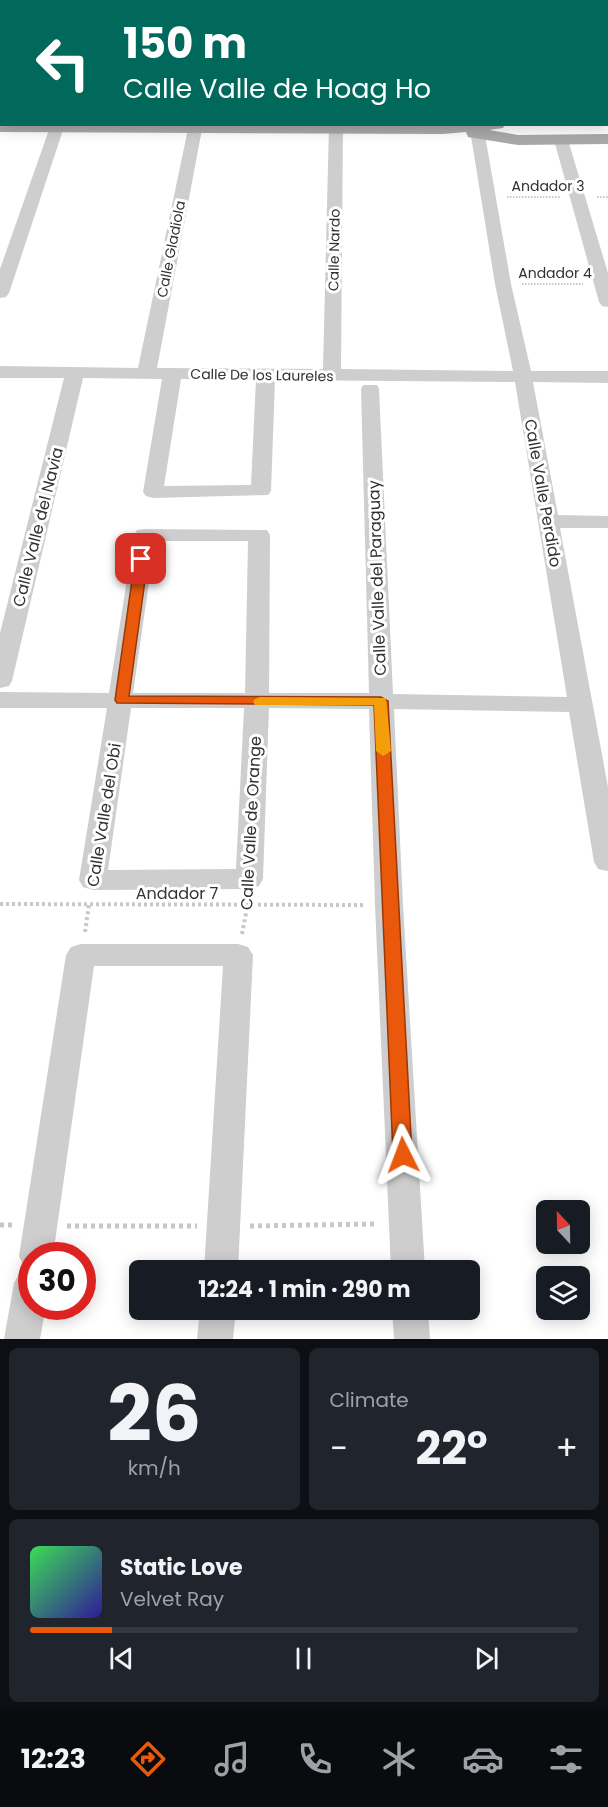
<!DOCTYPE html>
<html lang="en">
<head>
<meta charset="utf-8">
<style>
	:root { --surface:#171b24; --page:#20242c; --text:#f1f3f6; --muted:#9ea1a6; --line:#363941; --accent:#ea580c }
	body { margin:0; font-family:Poppins,sans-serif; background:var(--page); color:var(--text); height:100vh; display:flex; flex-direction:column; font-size:22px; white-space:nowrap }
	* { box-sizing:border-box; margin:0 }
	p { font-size:20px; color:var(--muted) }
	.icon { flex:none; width:33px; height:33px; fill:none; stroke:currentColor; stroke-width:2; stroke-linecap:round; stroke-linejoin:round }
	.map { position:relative; height:1339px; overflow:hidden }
	.details { display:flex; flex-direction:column; gap:9px; padding:9px; background:#0d0f14; flex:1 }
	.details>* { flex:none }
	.top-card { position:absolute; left:0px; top:0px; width:609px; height:126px; box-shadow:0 3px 15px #0003; background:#00695c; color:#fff; overflow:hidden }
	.needle { width:39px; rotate:338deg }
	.fabs { position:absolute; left:536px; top:1200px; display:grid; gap:12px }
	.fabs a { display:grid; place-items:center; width:54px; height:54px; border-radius:9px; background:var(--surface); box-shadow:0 3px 15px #0003; font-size:30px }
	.speed { position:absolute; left:18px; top:1242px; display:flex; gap:12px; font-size:30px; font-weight:700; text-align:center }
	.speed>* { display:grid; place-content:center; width:78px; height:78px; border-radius:50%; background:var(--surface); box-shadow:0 3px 15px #0003; line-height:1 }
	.speed .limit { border:9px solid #d22; background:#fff; color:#111 }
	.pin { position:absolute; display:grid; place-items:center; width:51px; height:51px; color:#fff; margin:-26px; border-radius:12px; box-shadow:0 3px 9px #0006 }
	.me { position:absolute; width:66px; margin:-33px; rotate:357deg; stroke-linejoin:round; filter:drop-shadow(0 0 4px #0008) }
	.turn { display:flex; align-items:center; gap:21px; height:126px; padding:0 24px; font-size:27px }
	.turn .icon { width:78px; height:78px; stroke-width:2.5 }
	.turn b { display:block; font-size:42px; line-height:51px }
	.big { font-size:45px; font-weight:700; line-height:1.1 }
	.details .widget { flex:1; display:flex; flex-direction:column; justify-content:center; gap:9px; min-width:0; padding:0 21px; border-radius:9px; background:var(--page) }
	.details .dial { align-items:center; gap:0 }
	.dial b { font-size:78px; line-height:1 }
	.song { display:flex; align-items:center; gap:18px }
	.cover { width:72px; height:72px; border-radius:9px; background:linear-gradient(135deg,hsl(130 70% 55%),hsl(250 70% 35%)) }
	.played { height:6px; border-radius:3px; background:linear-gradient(90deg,var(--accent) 15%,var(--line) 15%) }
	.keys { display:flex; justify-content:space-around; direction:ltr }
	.heat { display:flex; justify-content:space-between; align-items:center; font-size:33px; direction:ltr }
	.details .tiles { flex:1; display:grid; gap:9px; grid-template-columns:1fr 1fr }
	.widget:last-child { grid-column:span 2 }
	.trip { position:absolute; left:129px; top:1260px; width:351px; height:60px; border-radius:9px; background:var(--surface); box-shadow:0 3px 15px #0003; font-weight:700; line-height:60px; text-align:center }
	.menu { display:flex; height:96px; justify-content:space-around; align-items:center; background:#090b0e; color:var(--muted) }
	.menu .icon { width:42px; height:42px }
	.menu .selected { color:var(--accent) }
	.menu b { font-size:27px; color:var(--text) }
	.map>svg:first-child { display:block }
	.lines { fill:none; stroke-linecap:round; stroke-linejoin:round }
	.path-far2 { stroke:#c8c8c8; stroke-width:2; stroke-dasharray:1.5 1.5; stroke-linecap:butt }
	.path-far1 { stroke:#c8c8c8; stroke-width:4; stroke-dasharray:3 3; stroke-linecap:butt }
	.path { stroke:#c8c8c8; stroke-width:5; stroke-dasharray:4 4; stroke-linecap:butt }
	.minor { fill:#cecece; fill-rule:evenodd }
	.major { fill:#a9a9a9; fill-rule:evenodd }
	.route { fill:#ea580c; stroke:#983908; stroke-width:1.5 }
	.slow { fill:#f59e0b }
	.labels { text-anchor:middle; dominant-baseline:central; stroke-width:6; stroke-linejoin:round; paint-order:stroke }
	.far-street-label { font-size:14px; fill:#313131; stroke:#fff }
	.street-label { font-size:16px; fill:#313131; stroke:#fff }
</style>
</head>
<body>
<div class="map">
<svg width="608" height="1339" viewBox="0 0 608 1339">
	<rect width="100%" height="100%" fill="#fff"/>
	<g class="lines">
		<g class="path-far2">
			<path d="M507,197H560"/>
			<path d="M597,197H608"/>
			<path d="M522,284H583"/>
		</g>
		<g class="path-far1">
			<path d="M0,904L365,905"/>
			<path d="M85,932L89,904"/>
			<path d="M242,934L248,903"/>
		</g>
		<g class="path">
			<path d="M0,1225H14"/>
			<path d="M67,1226H197"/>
			<path d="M250,1226L377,1224"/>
		</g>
		<g class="minor">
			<path d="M99,0H111L98,2Z"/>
			<path d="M215,0H227L214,2Z"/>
			<rect x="330" y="0" width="12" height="2"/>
			<rect x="450" y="0" width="12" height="2"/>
			<path d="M513,0H525L526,2H514Z"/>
			<path d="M576,0H588L589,2H577Z"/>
			<path d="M51,124H65L9,293L6,297L0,298V269Z"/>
			<path d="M189,124H203L157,368L323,369L329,124H343L341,369L513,371L495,284L469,124H483L511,284L531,371H608V383L533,382L558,515L608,516V528H560L608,787V871L598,869L594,862L569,712L394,709L403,905L425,1270H391L375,905L369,709L269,708L263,879L259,886L249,889L93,890L83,887L79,880L107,708H0V692L109,693L134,535L137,530L145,529L267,530L270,535L269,693H369L361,389L363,385H377L379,389L393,694L567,697L515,382L275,380L271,491L268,495L153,498L146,496L143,492L162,379L83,378L12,681L9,686L0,688V633L64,378H0V366L138,368ZM181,379L256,380L251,485L164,486ZM155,541H248L245,693H133ZM131,708H244L236,869L108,870Z"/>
			<path d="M561,136L568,140L608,273V307L602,306L599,302L554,140Z"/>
			<path d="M81,944H238L248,947L253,955L238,1270H204L223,966H94L53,1256H32V1306H46L40,1339H4L14,1283L20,1272L29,1269L24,1267L19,1256L66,955L71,947Z"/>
			<path d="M200,1310H236L233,1339H197Z"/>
			<path d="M392,1310H428L430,1339H394Z"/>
		</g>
		<path class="major" d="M0,122L2,124H505L503,128L489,130L518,135L608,134V144L518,145L468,137L466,132L443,134L0,132Z"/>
	</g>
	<path class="route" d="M141,555L148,559L129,696L381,697L388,701L412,1155L409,1161L403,1163L396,1161L393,1155L374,705L117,703L115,700L135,559Z"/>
	<path class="slow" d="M260,697L386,698L391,751L383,756L376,751L374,705H255L253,702L255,699Z"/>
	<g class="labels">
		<g class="far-street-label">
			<text x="548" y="186">Andador 3</text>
			<text transform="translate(171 249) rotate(-79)">Calle Gladiola</text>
			<text transform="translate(334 250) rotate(-89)">Calle Nardo</text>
			<text x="555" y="273">Andador 4</text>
			<text transform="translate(262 375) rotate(1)">Calle De los Laureles</text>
		</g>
		<g class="street-label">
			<text transform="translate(543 493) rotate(80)">Calle Valle Perdido</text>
			<text transform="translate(38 527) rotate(-76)">Calle Valle del Navia</text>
			<text transform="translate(377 578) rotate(-92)">Calle Valle del Paraguay</text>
			<text transform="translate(104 815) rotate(-81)">Calle Valle del Obi</text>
			<text transform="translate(251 823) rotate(-87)">Calle Valle de Orange</text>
			<text x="177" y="893">Andador 7</text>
		</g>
	</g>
</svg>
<div class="fabs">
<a><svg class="needle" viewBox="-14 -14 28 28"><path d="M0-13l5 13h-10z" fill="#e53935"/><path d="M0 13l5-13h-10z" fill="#9ea1a6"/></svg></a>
<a><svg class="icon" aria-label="layers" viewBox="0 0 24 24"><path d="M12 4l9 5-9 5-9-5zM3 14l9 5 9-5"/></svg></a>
</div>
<div class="speed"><div class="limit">30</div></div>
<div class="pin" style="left:141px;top:559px;background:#d93025"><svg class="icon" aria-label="arrive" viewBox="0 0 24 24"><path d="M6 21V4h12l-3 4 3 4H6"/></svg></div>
<svg class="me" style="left:403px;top:1155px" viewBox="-20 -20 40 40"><path d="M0-17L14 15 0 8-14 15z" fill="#ea580c" stroke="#fff" stroke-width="4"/></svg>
<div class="trip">12:24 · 1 min · 290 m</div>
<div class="top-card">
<div class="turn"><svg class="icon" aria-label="left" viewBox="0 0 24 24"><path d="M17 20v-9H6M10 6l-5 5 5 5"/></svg><div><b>150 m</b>Calle Valle de Hoag Ho</div></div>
</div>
</div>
<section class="details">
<div class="tiles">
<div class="widget dial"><b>26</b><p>km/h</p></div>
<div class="widget"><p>Climate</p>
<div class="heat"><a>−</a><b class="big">22°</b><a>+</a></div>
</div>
<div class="widget">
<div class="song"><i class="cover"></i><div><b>Static Love</b><p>Velvet Ray</p></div></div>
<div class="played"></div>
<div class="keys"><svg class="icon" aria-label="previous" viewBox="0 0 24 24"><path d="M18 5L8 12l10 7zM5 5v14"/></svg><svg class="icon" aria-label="pause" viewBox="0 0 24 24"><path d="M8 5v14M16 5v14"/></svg><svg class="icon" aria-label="next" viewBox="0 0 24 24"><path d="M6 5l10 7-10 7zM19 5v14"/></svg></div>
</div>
</div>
</section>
<nav class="menu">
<b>12:23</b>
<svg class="icon selected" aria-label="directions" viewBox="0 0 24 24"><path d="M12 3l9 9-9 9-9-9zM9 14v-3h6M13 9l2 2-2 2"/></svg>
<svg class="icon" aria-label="music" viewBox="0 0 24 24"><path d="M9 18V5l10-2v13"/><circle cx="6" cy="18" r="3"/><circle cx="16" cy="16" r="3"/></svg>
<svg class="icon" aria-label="phone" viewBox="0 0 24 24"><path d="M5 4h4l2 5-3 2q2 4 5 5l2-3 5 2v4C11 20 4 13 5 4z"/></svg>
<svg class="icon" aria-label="climate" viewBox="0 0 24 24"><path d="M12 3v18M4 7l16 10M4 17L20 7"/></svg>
<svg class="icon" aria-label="car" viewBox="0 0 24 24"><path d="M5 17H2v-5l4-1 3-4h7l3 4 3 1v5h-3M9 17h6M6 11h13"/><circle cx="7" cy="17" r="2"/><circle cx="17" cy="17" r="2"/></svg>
<svg class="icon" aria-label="filters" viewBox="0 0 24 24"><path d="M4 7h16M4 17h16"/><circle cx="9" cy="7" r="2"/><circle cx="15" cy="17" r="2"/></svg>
</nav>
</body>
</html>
